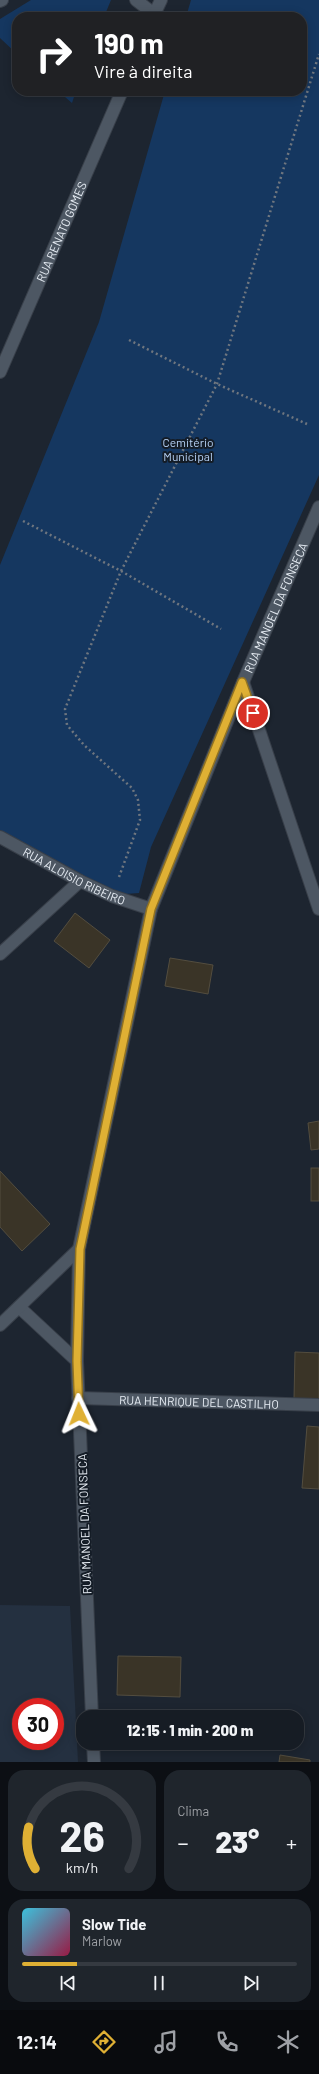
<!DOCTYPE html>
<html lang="pt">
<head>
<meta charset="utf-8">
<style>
	:root { --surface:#161c24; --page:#1f252c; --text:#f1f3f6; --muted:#9ea1a6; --line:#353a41; --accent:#dfb034 }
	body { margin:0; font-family:Barlow,sans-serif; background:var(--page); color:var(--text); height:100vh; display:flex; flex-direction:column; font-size:15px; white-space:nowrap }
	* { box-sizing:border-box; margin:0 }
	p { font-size:13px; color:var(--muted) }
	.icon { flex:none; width:22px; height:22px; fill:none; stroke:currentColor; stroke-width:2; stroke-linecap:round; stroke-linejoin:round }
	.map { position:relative; height:1762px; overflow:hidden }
	.sheet { display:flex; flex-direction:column; gap:8px; padding:8px; background:#0c0f14; flex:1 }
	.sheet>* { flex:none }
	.top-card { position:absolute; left:12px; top:12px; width:295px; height:84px; border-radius:16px; box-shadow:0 2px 10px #0003,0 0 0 1px var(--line); background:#202124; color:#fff; overflow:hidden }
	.speed { position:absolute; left:12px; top:1698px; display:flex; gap:8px; font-size:20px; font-weight:700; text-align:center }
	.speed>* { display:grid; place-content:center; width:52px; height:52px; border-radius:50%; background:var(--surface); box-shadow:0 2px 10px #0003,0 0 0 1px var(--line); line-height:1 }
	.speed .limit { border:6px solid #d22; background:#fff; color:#111 }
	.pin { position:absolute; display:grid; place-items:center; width:34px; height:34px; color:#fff; margin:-17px; border:2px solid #fff; border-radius:50%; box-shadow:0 1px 4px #0007 }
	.me { position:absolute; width:44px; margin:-22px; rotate:358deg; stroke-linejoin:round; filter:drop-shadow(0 0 3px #0008) }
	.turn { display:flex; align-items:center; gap:14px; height:84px; padding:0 16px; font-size:18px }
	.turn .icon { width:52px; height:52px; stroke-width:2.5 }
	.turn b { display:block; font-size:28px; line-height:34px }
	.big { font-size:30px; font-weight:800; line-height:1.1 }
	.sheet .card { flex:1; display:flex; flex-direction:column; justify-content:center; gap:6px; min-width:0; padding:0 14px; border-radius:16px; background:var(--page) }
	.sheet .dial { align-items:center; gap:0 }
	.dial svg { height:104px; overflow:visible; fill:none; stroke:var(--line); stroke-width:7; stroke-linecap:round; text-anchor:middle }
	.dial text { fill:var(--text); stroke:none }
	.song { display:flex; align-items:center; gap:12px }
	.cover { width:48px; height:48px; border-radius:6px; background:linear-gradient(135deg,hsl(190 70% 55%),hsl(340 70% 35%)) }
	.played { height:4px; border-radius:2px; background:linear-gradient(90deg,var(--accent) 20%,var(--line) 20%) }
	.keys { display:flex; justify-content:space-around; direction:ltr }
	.heat { display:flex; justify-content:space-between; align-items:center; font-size:22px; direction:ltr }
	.sheet .tiles { flex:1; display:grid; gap:8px; grid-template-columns:1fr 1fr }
	.card:last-child { grid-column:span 2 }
	.trip { position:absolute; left:76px; top:1710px; width:228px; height:40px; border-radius:16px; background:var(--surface); box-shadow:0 2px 10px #0003,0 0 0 1px var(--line); font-weight:800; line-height:40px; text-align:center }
	.dock { display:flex; height:64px; justify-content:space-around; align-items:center; background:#090b0e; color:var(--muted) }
	.dock .icon { width:28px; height:28px }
	.dock .selected { color:var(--accent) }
	.dock b { font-size:18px; color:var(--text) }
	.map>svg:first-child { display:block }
	.built { fill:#243040; fill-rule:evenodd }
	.green { fill:#153760 }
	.building { fill:#3a3427; stroke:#534d3f }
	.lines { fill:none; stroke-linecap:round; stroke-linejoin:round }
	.street-casing { stroke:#383f49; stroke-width:14 }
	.path { stroke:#6f767f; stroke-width:2.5; stroke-dasharray:2 3; stroke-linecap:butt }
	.street { stroke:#4d5763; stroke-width:12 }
	.route-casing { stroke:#917222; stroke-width:10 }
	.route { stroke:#dfb034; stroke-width:7 }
	.labels { text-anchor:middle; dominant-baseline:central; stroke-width:4; stroke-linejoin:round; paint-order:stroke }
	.street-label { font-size:12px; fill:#e8eef5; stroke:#141c26 }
	.park-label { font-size:12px; fill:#b7d2f6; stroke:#141c26 }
</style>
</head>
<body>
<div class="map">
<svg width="319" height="1762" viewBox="0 0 319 1762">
	<rect width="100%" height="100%" fill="#1d2530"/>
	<path class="built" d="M0,1605L70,1606L78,1762H0ZM21,1707H55V1741H21Z"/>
	<g class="green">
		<path d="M31,0H111L104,17H17V54L0,38V19Z"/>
		<path d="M191,0H319V475L151,847L139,893L97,896L0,836V565L99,322L165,91H302V17H186Z"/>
		<path d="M58,91H76L72,103Z"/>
	</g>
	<g class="building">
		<path d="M75,913L110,940L89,968L54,941Z"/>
		<path d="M170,958L213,965L208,994L165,986Z"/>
		<path d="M319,1121V1149L311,1150L308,1123Z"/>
		<rect x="311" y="1168" width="8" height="33"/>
		<path d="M0,1171L50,1224L22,1251L0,1227Z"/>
		<path d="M295,1352L319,1353V1400L294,1399Z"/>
		<path d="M307,1426L319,1427V1489L302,1488Z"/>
		<path d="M118,1656L181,1657L180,1697L117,1695Z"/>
		<path d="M280,1755L310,1760V1762H279Z"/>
	</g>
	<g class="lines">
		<defs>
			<g id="street">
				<path d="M136,0L154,14"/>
				<path d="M0,1L2,0"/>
				<path d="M153,17L161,0"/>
				<path id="s1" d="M0,372L122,91"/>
				<path d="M243,682L319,909"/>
				<path id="s2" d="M0,837L80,881L112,896L151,909"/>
				<path d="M0,954L80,881"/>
				<path d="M19,1307L77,1361"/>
				<path d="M0,1325L79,1249"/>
				<path id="s3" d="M78,1398L319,1405"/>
				<path id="s4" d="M92,1717L77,1361L79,1249L151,909L243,682L319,507"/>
				<path d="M93,1743L94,1762"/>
			</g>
		</defs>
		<use href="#street" class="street-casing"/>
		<g class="path">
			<path d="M129,340L217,384L307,424"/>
			<path d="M23,521L121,571L221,629"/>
			<path d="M119,877L140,820L138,800L132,788L84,745L67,725L65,709L121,571L217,384L319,54"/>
		</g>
		<use href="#street" class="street"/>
	</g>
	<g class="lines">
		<defs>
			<path id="route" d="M79,1414L77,1361L80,1249L151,909L242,682L253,713"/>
		</defs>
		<use href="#route" class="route-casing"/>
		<use href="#route" class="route"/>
	</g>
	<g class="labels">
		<g class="street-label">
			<text stroke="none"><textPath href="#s1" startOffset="153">RUA RENATO GOMES</textPath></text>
			<text stroke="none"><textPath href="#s4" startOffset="1142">RUA MANOEL DA FONSECA</textPath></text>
			<text stroke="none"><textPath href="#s2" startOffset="84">RUA ALOISIO RIBEIRO</textPath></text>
			<text stroke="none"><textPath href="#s3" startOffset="121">RUA HENRIQUE DEL CASTILHO</textPath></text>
			<text transform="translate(84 1524) rotate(-92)">RUA MANOEL DA FONSECA</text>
		</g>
		<g class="park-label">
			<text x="188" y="442">Cemitério<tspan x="188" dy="14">Municipal</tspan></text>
		</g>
	</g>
</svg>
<div class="speed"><div class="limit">30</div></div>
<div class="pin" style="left:253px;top:713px;background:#d93025"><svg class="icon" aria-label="arrive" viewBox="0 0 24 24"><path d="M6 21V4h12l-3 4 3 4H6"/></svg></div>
<svg class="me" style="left:79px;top:1414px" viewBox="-20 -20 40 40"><path d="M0-17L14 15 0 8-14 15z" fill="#dfb034" stroke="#fff" stroke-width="4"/></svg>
<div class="trip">12:15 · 1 min · 200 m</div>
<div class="top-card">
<div class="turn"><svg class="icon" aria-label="right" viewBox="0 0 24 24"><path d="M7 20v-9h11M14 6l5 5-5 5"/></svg><div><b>190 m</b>Vire à direita</div></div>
</div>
</div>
<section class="sheet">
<div class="tiles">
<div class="card dial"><svg viewBox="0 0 100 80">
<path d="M14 69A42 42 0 1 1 86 69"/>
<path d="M14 69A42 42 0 0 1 9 37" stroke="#dfb034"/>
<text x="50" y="56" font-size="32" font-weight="700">26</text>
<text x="50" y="72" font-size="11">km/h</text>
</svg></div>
<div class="card"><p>Clima</p>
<div class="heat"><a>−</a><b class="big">23°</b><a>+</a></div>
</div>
<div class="card">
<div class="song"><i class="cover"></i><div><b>Slow Tide</b><p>Marlow</p></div></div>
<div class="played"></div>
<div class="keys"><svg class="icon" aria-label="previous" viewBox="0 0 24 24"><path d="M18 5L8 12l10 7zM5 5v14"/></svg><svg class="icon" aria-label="pause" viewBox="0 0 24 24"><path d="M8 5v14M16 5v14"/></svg><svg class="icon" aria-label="next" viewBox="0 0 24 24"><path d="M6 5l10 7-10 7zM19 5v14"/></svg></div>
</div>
</div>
</section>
<nav class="dock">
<b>12:14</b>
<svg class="icon selected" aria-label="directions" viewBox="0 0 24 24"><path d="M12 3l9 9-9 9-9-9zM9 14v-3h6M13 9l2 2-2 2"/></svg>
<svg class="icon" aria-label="music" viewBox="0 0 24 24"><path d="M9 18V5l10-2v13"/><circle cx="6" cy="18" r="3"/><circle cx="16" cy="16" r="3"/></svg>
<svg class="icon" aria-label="phone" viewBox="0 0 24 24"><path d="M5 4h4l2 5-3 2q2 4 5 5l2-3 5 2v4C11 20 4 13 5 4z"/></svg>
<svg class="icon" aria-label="climate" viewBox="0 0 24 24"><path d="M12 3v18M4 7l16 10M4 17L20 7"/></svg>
</nav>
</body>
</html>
